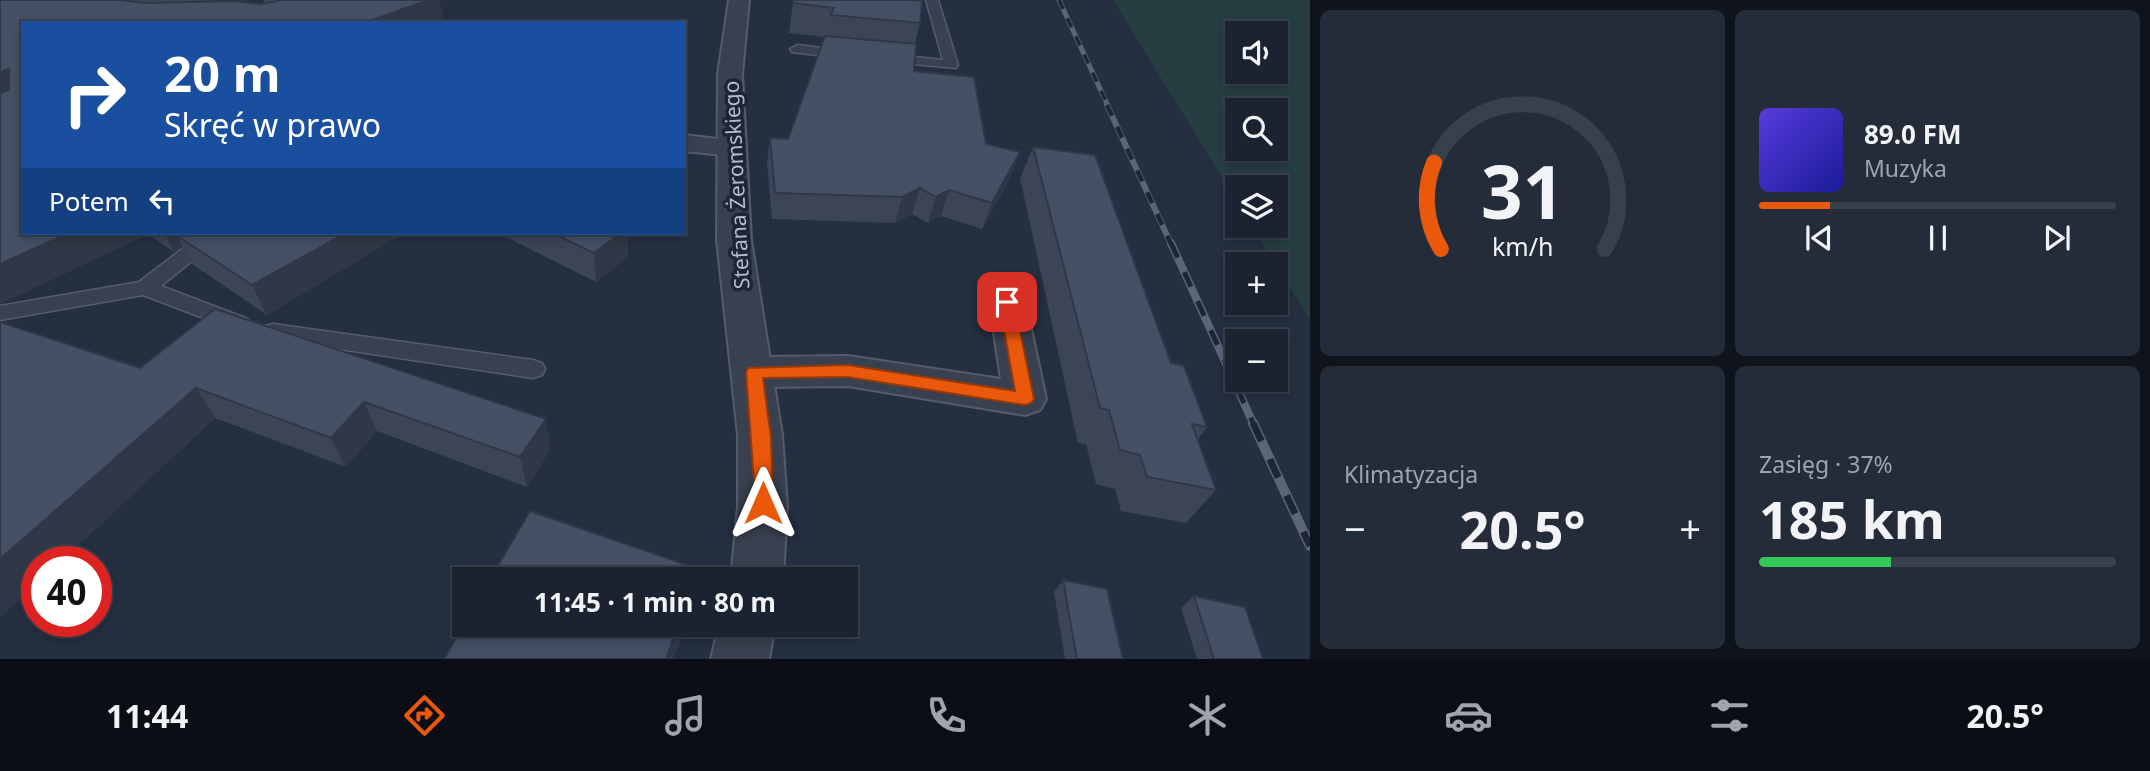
<!DOCTYPE html>
<html lang="pl">
<head>
<meta charset="utf-8">
<style>
	:root { --surface:#1b2331; --page:#242b39; --text:#f1f3f6; --muted:#a0a4ab; --line:#39404d; --accent:#ea580c }
	body { margin:0; font-family:"Noto Sans",sans-serif; background:var(--page); color:var(--text); height:100vh; display:flex; flex-direction:column; font-size:26px; white-space:nowrap }
	* { box-sizing:border-box; margin:0 }
	p { font-size:23px; color:var(--muted) }
	.icon { flex:none; width:38px; height:38px; fill:none; stroke:currentColor; stroke-width:2; stroke-linecap:round; stroke-linejoin:round }
	.map { position:relative; flex:1; overflow:hidden }
	.side { display:flex; flex-direction:column; gap:10px; padding:10px; background:#0f131b; width:840px }
	.side>* { flex:none }
	.hud { position:absolute; left:21px; top:21px; width:665px; height:214px; border-radius:0px; box-shadow:0 4px 10px #0003,0 0 0 2px var(--line); background:#1a4fa0; color:#fff; overflow:hidden }
	.fabs { position:absolute; left:1225px; top:21px; display:grid; gap:14px }
	.fabs a { display:grid; place-items:center; width:63px; height:63px; border-radius:0px; background:var(--surface); box-shadow:0 4px 10px #0003,0 0 0 2px var(--line); font-size:35px }
	.speed { position:absolute; left:21px; top:546px; display:flex; gap:14px; font-size:35px; font-weight:700; text-align:center }
	.speed>* { display:grid; place-content:center; width:91px; height:91px; border-radius:50%; background:var(--surface); box-shadow:0 4px 10px #0003,0 0 0 2px var(--line); line-height:1 }
	.speed .limit { border:10px solid #d22; background:#fff; color:#111 }
	.pin { position:absolute; display:grid; place-items:center; width:60px; height:60px; color:#fff; margin:-30px; border-radius:14px; box-shadow:0 4px 10px #0006 }
	.me { position:absolute; width:77px; margin:-38px; rotate:0deg; stroke-linejoin:round; filter:drop-shadow(0 0 5px #0008) }
	.turn { display:flex; align-items:center; gap:24px; height:147px; padding:0 28px; font-size:32px }
	.turn .icon { width:91px; height:91px; stroke-width:2.5 }
	.turn b { display:block; font-size:49px; line-height:60px }
	.then { display:flex; align-items:center; height:66px; padding:0 28px; background:#0003; gap:14px; font-size:26px }
	.big { font-size:52px; font-weight:700; line-height:1.1 }
	.side .tile { flex:1; display:flex; flex-direction:column; justify-content:center; gap:10px; min-width:0; padding:0 24px; border-radius:10px; background:var(--page) }
	.side .dial { align-items:center; gap:0 }
	.dial svg { height:182px; overflow:visible; fill:none; stroke:var(--line); stroke-width:7; stroke-linecap:round; text-anchor:middle }
	.dial text { fill:var(--text); stroke:none }
	.song { display:flex; align-items:center; gap:21px }
	.cover { width:84px; height:84px; border-radius:10px; background:linear-gradient(135deg,hsl(250 70% 55%),hsl(240 70% 35%)) }
	.played { height:7px; border-radius:4px; background:linear-gradient(90deg,var(--accent) 20%,var(--line) 20%) }
	.keys { display:flex; justify-content:space-around; direction:ltr }
	.heat { display:flex; justify-content:space-between; align-items:center; font-size:38px; direction:ltr }
	.charge { height:10px; border-radius:5px; background:linear-gradient(90deg,#34c759 37%,var(--line) 0) }
	.side .tiles { flex:1; display:grid; gap:10px; grid-template-columns:repeat(2,1fr) }
	.trip { position:absolute; left:452px; top:567px; width:406px; height:70px; border-radius:0px; background:var(--surface); box-shadow:0 4px 10px #0003,0 0 0 2px var(--line); font-weight:700; line-height:70px; text-align:center }
	.dock { display:flex; height:112px; justify-content:space-around; align-items:center; background:#0b0e14; color:var(--muted) }
	.dock .icon { width:49px; height:49px }
	.dock .active { color:var(--accent) }
	.dock b { font-size:32px; color:var(--text) }
	main { display:flex; flex:1; min-height:0 }
	.map>svg:first-child { display:block }
	.green { fill:#263d42; fill-rule:evenodd }
	.lines { fill:none; stroke-linecap:round; stroke-linejoin:round }
	.service-casing { stroke:#545c6b; stroke-width:3 }
	.minor-casing { stroke:#545c6b; stroke-width:4 }
	.tertiary-casing { stroke:#545c6b; stroke-width:4 }
	.service { fill:#394150; fill-rule:evenodd }
	.minor { fill:#394150; fill-rule:evenodd }
	.tertiary { fill:#394150; fill-rule:evenodd }
	.rail-far3-casing { stroke:#5b6578; stroke-width:5 }
	.rail-far2-casing { stroke:#5b6578; stroke-width:6 }
	.rail-far1-casing { stroke:#5b6578; stroke-width:8 }
	.rail-casing { stroke:#5b6578; stroke-width:10 }
	.rail-far3 { stroke:#1d2636; stroke-width:3.5; stroke-dasharray:10; stroke-linecap:butt }
	.rail-far2 { stroke:#1d2636; stroke-width:4.5; stroke-dasharray:12; stroke-linecap:butt }
	.rail-far1 { stroke:#1d2636; stroke-width:5; stroke-dasharray:16; stroke-linecap:butt }
	.rail { stroke:#1d2636; stroke-width:7; stroke-dasharray:20; stroke-linecap:butt }
	.wall { fill:#3b4557 }
	.shaded-wall { fill:#303847 }
	.building { fill:#455065; stroke:#303847; stroke-width:2 }
	.route { fill:#ea580c; stroke:#983908; stroke-width:2 }
	.labels { text-anchor:middle; dominant-baseline:central; stroke-width:7; stroke-linejoin:round; paint-order:stroke }
	.street-label { font-size:21px; fill:#b5bccb; stroke:#1d2636 }
</style>
</head>
<body>
<main>
<div class="map">
<svg width="1310" height="659" viewBox="0 0 1310 659">
	<rect width="100%" height="100%" fill="#242f41"/>
	<path class="green" d="M1113,0H1310V320L1252,226H1276V187H1237V202ZM1237,33H1276V72H1237ZM1237,110H1276V149H1237Z"/>
	<g class="lines">
		<defs>
			<g id="service">
				<path d="M926,0H938L958,65L956,68L881,61L879,58L886,54L943,60Z"/>
				<path d="M797,45L849,51L856,55L849,59L792,52L790,49Z"/>
				<path d="M210,233H234L204,251L161,286L248,319L251,324L248,329H232L143,295L0,320V306L139,282L190,243Z"/>
				<path d="M273,324L533,360L542,363L545,369L542,375L533,378L265,338L262,332L265,326Z"/>
			</g>
			<g id="minor">
				<path d="M684,135L742,142L746,148L742,154L732,156L684,151Z"/>
				<path d="M1007,289L1020,292L1025,301L1046,399L1040,410L1025,415L848,386L754,387L740,382L734,372L740,362L754,357L848,356L1001,379L989,301L994,292Z"/>
			</g>
			<g id="tertiary">
				<path d="M729,0H749L742,74L751,240L782,435L787,506L783,579H731L738,506V435L717,240L718,74Z"/>
				<path d="M719,625H775L769,659H711Z"/>
			</g>
		</defs>
		<use href="#service" class="service-casing"/>
		<use href="#minor" class="minor-casing"/>
		<use href="#tertiary" class="tertiary-casing"/>
		<use href="#service" class="service"/>
		<use href="#minor" class="minor"/>
		<use href="#tertiary" class="tertiary"/>
		<defs>
			<path id="rail-far3" d="M1059,0L1108,106"/>
			<path id="rail-far2" d="M1107,105L1171,244"/>
			<path id="rail-far1" d="M1171,243L1254,425"/>
			<path id="rail" d="M1253,423L1310,546"/>
		</defs>
		<use href="#rail-far3" class="rail-far3-casing"/>
		<use href="#rail-far2" class="rail-far2-casing"/>
		<use href="#rail-far1" class="rail-far1-casing"/>
		<use href="#rail" class="rail-casing"/>
		<use href="#rail-far3" class="rail-far3"/>
		<use href="#rail-far2" class="rail-far2"/>
		<use href="#rail-far1" class="rail-far1"/>
		<use href="#rail" class="rail"/>
	</g>
	<g class="wall">
		<path d="M0,0H250L245,2L261,4L264,3L263,0H439L443,18L431,23H23V233H404L267,315L192,264L183,247L174,252L148,234L0,304Z"/>
		<path d="M794,0L920,23L915,44L914,71L986,144L1020,152L1010,178L982,229L941,216L928,223L912,214L895,223L772,219L767,163L770,138L788,139L825,37L789,33L793,3Z"/>
		<path d="M1033,147L1207,427L1198,439L1216,490L1186,523L1121,511L1115,489L1096,484L1086,444L1078,443L1020,178Z"/>
		<path d="M498,233H627L628,257L596,282Z"/>
		<path d="M215,309L551,448L527,487L377,431L346,467L215,418L60,562H37V583L0,617V322L140,368Z"/>
		<path d="M1063,580L1123,659H1065L1054,592Z"/>
		<path d="M1194,596L1263,659H1197L1181,608Z"/>
	</g>
	<g class="shaded-wall">
		<path d="M206,0H250L212,16Z"/>
		<path d="M428,0H439L443,18L431,23H364Z"/>
		<path d="M9,69L23,91L0,103V72Z"/>
		<path d="M1020,152L1010,178L982,229L992,203Z"/>
		<path d="M920,188L912,214L895,223L902,197Z"/>
		<path d="M949,190L941,216L928,223L936,197Z"/>
		<path d="M69,233L148,234L0,304V264Z"/>
		<path d="M164,233H206L176,235L183,247L174,252Z"/>
		<path d="M346,233H404L267,315L252,285Z"/>
		<path d="M621,233H627L628,257L596,282L594,253Z"/>
		<path d="M196,388L215,418L60,562H37V583L0,617V559Z"/>
		<path d="M364,402L377,431L346,467L331,438Z"/>
		<path d="M546,419L551,448L527,487L520,457Z"/>
		<path d="M678,625H687L674,659H666Z"/>
	</g>
	<g class="building">
		<path d="M0,0H120L147,3L234,1L261,4L277,1L276,0H428L364,23H23V233H69L0,264V93L9,90V69L0,72Z"/>
		<path d="M794,0H911L922,1L920,23L831,15L834,8L793,3Z"/>
		<path d="M825,36L916,44L914,71L974,77L986,144L1020,152L992,203L949,190L936,197L920,188L902,197L775,193L770,138L788,139Z"/>
		<path d="M1033,147L1095,155L1171,363L1184,366L1207,427L1192,424L1216,490L1147,477L1140,455L1120,450L1109,410L1100,408Z"/>
		<path d="M180,233H346L252,285L176,235Z"/>
		<path d="M552,233H621L594,253Z"/>
		<path d="M215,309L546,419L520,457L364,402L331,438L196,388L0,559V322L140,368Z"/>
		<path d="M530,511L699,569L695,579H490Z"/>
		<path d="M1063,580L1107,589L1123,659H1077Z"/>
		<path d="M1194,596L1245,607L1263,659H1214Z"/>
		<path d="M464,625H678L666,659H444Z"/>
	</g>
	<path class="route" d="M1007,297L1014,302L1034,399L1031,403L1025,405L848,377L763,378L771,438L773,503L770,509L763,511L756,509L746,372L748,368L848,365L1015,391L999,302Z"/>
	<g class="labels">
		<g class="street-label">
			<text transform="translate(736 185) rotate(-93)">Stefana Żeromskiego</text>
		</g>
	</g>
</svg>
<div class="fabs">
<a><svg class="icon" aria-label="sound" viewBox="0 0 24 24"><path d="M4 9h4l5-4v14l-5-4H4zM17 9q2 3 0 6"/></svg></a>
<a><svg class="icon" aria-label="search" viewBox="0 0 24 24"><circle cx="10" cy="10" r="6"/><path d="M15 15l6 6"/></svg></a>
<a><svg class="icon" aria-label="layers" viewBox="0 0 24 24"><path d="M12 4l9 5-9 5-9-5zM3 14l9 5 9-5"/></svg></a>
<a>+</a>
<a>−</a>
</div>
<div class="speed"><div class="limit">40</div></div>
<div class="pin" style="left:1007px;top:302px;background:#d93025"><svg class="icon" aria-label="arrive" viewBox="0 0 24 24"><path d="M6 21V4h12l-3 4 3 4H6"/></svg></div>
<svg class="me" style="left:763px;top:503px" viewBox="-20 -20 40 40"><path d="M0-17L14 15 0 8-14 15z" fill="#ea580c" stroke="#fff" stroke-width="4"/></svg>
<div class="trip">11:45 · 1 min · 80 m</div>
<div class="hud">
<div class="turn"><svg class="icon" aria-label="right" viewBox="0 0 24 24"><path d="M7 20v-9h11M14 6l5 5-5 5"/></svg><div><b>20 m</b>Skręć w prawo</div></div>
<div class="then">Potem<svg class="icon" aria-label="left" viewBox="0 0 24 24"><path d="M17 20v-9H6M10 6l-5 5 5 5"/></svg></div>
</div>
</div>
<section class="side">
<div class="tiles">
<div class="tile dial"><svg viewBox="0 0 100 80">
<path d="M14 69A42 42 0 1 1 86 69"/>
<path d="M14 69A42 42 0 0 1 11 31" stroke="#ea580c"/>
<text x="50" y="56" font-size="32" font-weight="700">31</text>
<text x="50" y="72" font-size="11">km/h</text>
</svg></div>
<div class="tile">
<div class="song"><i class="cover"></i><div><b>89.0 FM</b><p>Muzyka</p></div></div>
<div class="played"></div>
<div class="keys"><svg class="icon" aria-label="previous" viewBox="0 0 24 24"><path d="M18 5L8 12l10 7zM5 5v14"/></svg><svg class="icon" aria-label="pause" viewBox="0 0 24 24"><path d="M8 5v14M16 5v14"/></svg><svg class="icon" aria-label="next" viewBox="0 0 24 24"><path d="M6 5l10 7-10 7zM19 5v14"/></svg></div>
</div>
<div class="tile"><p>Klimatyzacja</p>
<div class="heat"><a>−</a><b class="big">20.5°</b><a>+</a></div>
</div>
<div class="tile"><p>Zasięg · 37%</p><b class="big">185 km</b><div class="charge"></div></div>
</div>
</section>
</main>
<nav class="dock">
<b>11:44</b>
<svg class="icon active" aria-label="directions" viewBox="0 0 24 24"><path d="M12 3l9 9-9 9-9-9zM9 14v-3h6M13 9l2 2-2 2"/></svg>
<svg class="icon" aria-label="music" viewBox="0 0 24 24"><path d="M9 18V5l10-2v13"/><circle cx="6" cy="18" r="3"/><circle cx="16" cy="16" r="3"/></svg>
<svg class="icon" aria-label="phone" viewBox="0 0 24 24"><path d="M5 4h4l2 5-3 2q2 4 5 5l2-3 5 2v4C11 20 4 13 5 4z"/></svg>
<svg class="icon" aria-label="climate" viewBox="0 0 24 24"><path d="M12 3v18M4 7l16 10M4 17L20 7"/></svg>
<svg class="icon" aria-label="car" viewBox="0 0 24 24"><path d="M5 17H2v-5l4-1 3-4h7l3 4 3 1v5h-3M9 17h6M6 11h13"/><circle cx="7" cy="17" r="2"/><circle cx="17" cy="17" r="2"/></svg>
<svg class="icon" aria-label="filters" viewBox="0 0 24 24"><path d="M4 7h16M4 17h16"/><circle cx="9" cy="7" r="2"/><circle cx="15" cy="17" r="2"/></svg>
<b>20.5°</b>
</nav>
</body>
</html>
